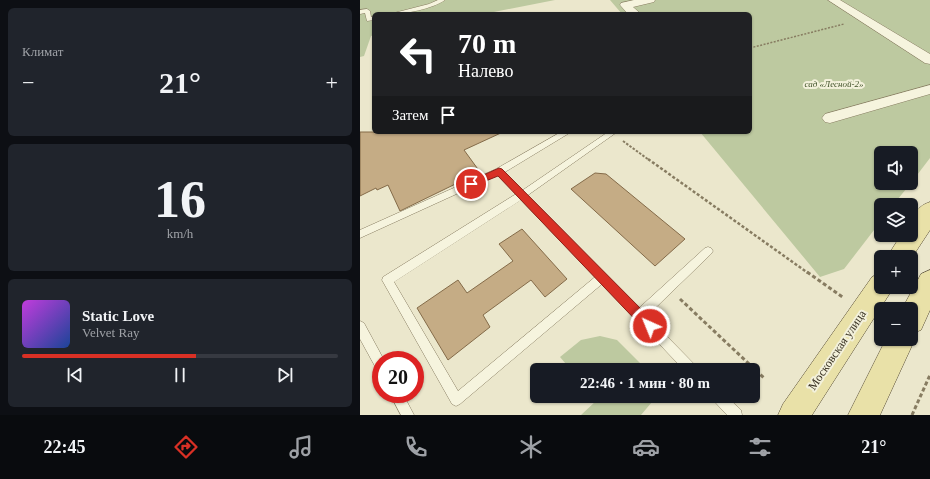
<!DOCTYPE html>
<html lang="ru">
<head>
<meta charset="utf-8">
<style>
	:root { --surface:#171b24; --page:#20242c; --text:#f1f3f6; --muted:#9ea1a6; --line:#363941; --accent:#d93025 }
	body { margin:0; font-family:"Times New Roman",serif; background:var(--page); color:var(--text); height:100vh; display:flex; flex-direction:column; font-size:15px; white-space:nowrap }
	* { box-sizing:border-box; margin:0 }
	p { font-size:13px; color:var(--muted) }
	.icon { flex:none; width:22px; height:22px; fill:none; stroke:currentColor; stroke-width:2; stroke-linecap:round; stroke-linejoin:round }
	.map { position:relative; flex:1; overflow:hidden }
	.details { display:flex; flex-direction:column; gap:8px; padding:8px; background:#0d0f14; width:360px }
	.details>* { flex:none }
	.banner { position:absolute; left:12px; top:12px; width:380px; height:122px; border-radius:6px; box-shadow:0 1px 3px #0004; background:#202124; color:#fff; overflow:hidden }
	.tools { position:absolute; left:514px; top:146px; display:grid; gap:8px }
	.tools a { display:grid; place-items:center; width:44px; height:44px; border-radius:6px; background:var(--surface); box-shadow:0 1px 3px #0004; font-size:20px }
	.speed { position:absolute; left:12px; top:351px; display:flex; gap:8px; font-size:20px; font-weight:700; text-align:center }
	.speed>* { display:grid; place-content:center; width:52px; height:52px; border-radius:50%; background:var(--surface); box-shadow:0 1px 3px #0004; line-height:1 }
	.speed .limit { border:6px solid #d22; background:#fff; color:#111 }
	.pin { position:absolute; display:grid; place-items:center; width:34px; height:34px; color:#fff; margin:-17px; border:2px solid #fff; border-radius:50%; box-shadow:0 1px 4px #0007 }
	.me { position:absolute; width:44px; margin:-22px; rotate:316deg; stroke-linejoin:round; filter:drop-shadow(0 0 3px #0008) }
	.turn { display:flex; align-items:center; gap:14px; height:84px; padding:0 20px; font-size:18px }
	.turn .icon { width:52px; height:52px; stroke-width:2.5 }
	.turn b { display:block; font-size:28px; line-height:34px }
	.then { display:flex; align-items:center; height:38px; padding:0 20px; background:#0003; gap:8px; font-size:15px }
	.big { font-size:30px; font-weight:800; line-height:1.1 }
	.details .widget { flex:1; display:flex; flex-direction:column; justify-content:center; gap:6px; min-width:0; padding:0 14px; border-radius:6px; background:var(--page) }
	.details .dial { align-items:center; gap:0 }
	.dial b { font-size:52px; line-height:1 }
	.song { display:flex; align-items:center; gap:12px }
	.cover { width:48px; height:48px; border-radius:6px; background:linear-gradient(135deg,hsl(290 70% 55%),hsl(220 70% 35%)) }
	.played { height:4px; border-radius:2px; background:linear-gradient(90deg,var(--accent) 55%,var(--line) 55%) }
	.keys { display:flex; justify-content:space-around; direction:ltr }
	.heat { display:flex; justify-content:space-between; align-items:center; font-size:22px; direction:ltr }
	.trip { position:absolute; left:170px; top:363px; width:230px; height:40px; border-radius:6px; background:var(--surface); box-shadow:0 1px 3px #0004; font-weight:800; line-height:40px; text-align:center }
	.tab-bar { display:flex; height:64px; justify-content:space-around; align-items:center; background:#090b0e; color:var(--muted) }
	.tab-bar .icon { width:28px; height:28px }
	.tab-bar .current { color:var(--accent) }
	.tab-bar b { font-size:18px; color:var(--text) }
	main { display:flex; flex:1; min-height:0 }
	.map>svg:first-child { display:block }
	.green { fill:#bdc9a0 }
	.building { fill:#c5ac85; stroke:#846b49 }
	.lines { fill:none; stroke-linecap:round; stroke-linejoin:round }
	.lane-casing { stroke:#877c61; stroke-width:1 }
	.street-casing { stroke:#877c61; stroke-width:1 }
	.primary-casing { stroke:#554a34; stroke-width:1 }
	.path-far3 { stroke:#877c61; stroke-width:1.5; stroke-dasharray:2 1.5; stroke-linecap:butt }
	.path-far2 { stroke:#877c61; stroke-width:2; stroke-dasharray:2.5 1.5; stroke-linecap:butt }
	.path-far1 { stroke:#877c61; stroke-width:2.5; stroke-dasharray:3 2; stroke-linecap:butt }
	.path { stroke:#877c61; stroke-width:3; stroke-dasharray:4 2.5; stroke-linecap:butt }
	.lane { fill:#f6f4de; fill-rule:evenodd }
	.street { fill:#f6f4de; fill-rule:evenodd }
	.primary { fill:#e9e1a8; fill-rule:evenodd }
	.route { fill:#d93025; stroke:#8d1f18 }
	.labels { text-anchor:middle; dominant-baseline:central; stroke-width:4; stroke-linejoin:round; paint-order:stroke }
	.far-park-label { font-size:9px; font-style:italic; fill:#42532b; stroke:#f3f1db }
	.near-street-label { font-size:12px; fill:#393223; stroke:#f3f1db }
</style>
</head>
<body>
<main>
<section class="details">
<div class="widget"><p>Климат</p>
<div class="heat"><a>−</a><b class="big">21°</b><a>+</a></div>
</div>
<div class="widget dial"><b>16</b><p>km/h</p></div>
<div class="widget">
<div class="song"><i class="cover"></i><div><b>Static Love</b><p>Velvet Ray</p></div></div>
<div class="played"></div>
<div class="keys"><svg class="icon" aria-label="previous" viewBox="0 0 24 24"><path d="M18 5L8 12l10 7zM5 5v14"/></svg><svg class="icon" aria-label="pause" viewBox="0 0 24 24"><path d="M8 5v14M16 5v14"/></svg><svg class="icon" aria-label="next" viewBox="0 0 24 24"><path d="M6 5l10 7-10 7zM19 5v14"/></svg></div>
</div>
</section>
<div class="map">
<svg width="570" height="415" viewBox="0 0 570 415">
	<rect width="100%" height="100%" fill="#ebe7cc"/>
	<g class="green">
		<path d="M0,0H195L124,14H14V35L11,36L4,56L0,57Z"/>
		<path d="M250,0H570V158L551,183V153H521V183H551L533,205H521V221L484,269L460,277L340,132H390V14H262Z"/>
		<path d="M240,336L257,340L287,370H211L200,357L221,340Z"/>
		<path d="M232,396H297L281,415H221L236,401Z"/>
	</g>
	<g class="building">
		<path d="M0,132H143L104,150L120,172L40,211L28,185L17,190L16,188L0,196Z"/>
		<path d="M235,173L246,174L325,239L295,266L211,189Z"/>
		<path d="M162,229L207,279L185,297L171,280L123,315L130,327L88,360L57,308L98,280L107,293L153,261L139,244Z"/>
	</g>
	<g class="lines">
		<defs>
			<g id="lane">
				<path d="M78,0H85C72,9 45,14 30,14L69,4Z"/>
				<path d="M7,9L10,11L11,17L14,16V20L7,21L5,13L0,14V10Z"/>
				<path d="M201,132H211L145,172L163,190L248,132H257L168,195L279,308L345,248L348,247L351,248L353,251L351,254L287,316L336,366L338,370H324L242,284L100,404L96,406L92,404L22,280L23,277L156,194L138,175L0,238V230L136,169ZM161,200L235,277L98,391L34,282Z"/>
				<path d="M0,321L4,323L24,360H21V372L17,370L0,339Z"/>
				<path d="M30,394H43L54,415H41Z"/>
				<path d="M351,396H366L381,410L382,415H367L353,400Z"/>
			</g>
			<g id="street">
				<path d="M274,0H295L294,2L273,7L281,14H268L260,5L261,3Z"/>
				<path d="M468,0H480L570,54V64L565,63Z"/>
				<path d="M570,85V94L470,123L465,122L462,118L465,114Z"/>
			</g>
			<g id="primary">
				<path d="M570,202V230L551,259V257H527L541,235H551C551,220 554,207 570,202Z"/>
				<path d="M570,270V310L561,330L553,333L555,339L520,415H488L526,339H551V309H542L561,274Z"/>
				<path d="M521,273V287H533L530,293L452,415H418L423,404L512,277Z"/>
			</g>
		</defs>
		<use href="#lane" class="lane-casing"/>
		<use href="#street" class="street-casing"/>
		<use href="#primary" class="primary-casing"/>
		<path class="path-far3" d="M390,48L484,24"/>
		<path class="path-far2" d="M263,141L289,160"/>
		<path class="path-far1" d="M288,159L448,273"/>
		<g class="path">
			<path d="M447,272L484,298"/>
			<path d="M320,299L404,378"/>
			<path d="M552,415L570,375"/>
		</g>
		<use href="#lane" class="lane"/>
		<use href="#street" class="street"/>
		<use href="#primary" class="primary"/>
	</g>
	<path class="route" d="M139,168L142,169L294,322L295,326L294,331L290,332L286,331L138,176L111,187L107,184L108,182Z"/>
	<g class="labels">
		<g class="far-park-label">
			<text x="474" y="84">сад «Лесной-2»</text>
		</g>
		<g class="near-street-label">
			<text transform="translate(477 350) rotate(-56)">Московская улица</text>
		</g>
	</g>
</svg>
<div class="tools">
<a><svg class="icon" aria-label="sound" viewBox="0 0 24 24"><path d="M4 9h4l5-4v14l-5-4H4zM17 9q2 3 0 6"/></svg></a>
<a><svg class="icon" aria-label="layers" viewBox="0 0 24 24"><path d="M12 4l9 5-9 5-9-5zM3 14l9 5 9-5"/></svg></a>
<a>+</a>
<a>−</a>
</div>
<div class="speed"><div class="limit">20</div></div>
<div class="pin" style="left:111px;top:184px;background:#d93025"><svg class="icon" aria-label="arrive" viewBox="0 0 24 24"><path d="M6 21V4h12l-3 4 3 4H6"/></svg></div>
<svg class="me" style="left:290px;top:326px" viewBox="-20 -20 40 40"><circle r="17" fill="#d93025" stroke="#fff" stroke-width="3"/><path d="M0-11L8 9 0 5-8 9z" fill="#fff"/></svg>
<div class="trip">22:46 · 1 мин · 80 m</div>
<div class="banner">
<div class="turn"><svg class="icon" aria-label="left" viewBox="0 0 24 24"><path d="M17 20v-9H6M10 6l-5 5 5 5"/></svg><div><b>70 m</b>Налево</div></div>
<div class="then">Затем<svg class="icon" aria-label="arrive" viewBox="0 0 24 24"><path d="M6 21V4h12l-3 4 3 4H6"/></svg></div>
</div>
</div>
</main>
<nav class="tab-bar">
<b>22:45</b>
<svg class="icon current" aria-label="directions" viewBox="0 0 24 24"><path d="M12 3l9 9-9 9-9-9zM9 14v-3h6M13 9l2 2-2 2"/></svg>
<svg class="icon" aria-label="music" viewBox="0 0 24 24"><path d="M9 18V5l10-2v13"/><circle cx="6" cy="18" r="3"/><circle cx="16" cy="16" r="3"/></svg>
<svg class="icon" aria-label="phone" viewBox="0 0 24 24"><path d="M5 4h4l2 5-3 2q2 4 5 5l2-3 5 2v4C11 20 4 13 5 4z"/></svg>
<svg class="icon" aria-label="climate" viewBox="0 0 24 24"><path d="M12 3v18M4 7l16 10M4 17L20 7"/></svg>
<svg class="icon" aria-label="car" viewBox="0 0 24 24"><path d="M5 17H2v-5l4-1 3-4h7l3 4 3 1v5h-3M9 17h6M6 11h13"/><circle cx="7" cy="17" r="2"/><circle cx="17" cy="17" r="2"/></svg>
<svg class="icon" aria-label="filters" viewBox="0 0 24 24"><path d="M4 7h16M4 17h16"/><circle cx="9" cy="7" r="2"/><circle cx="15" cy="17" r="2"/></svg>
<b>21°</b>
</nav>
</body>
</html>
